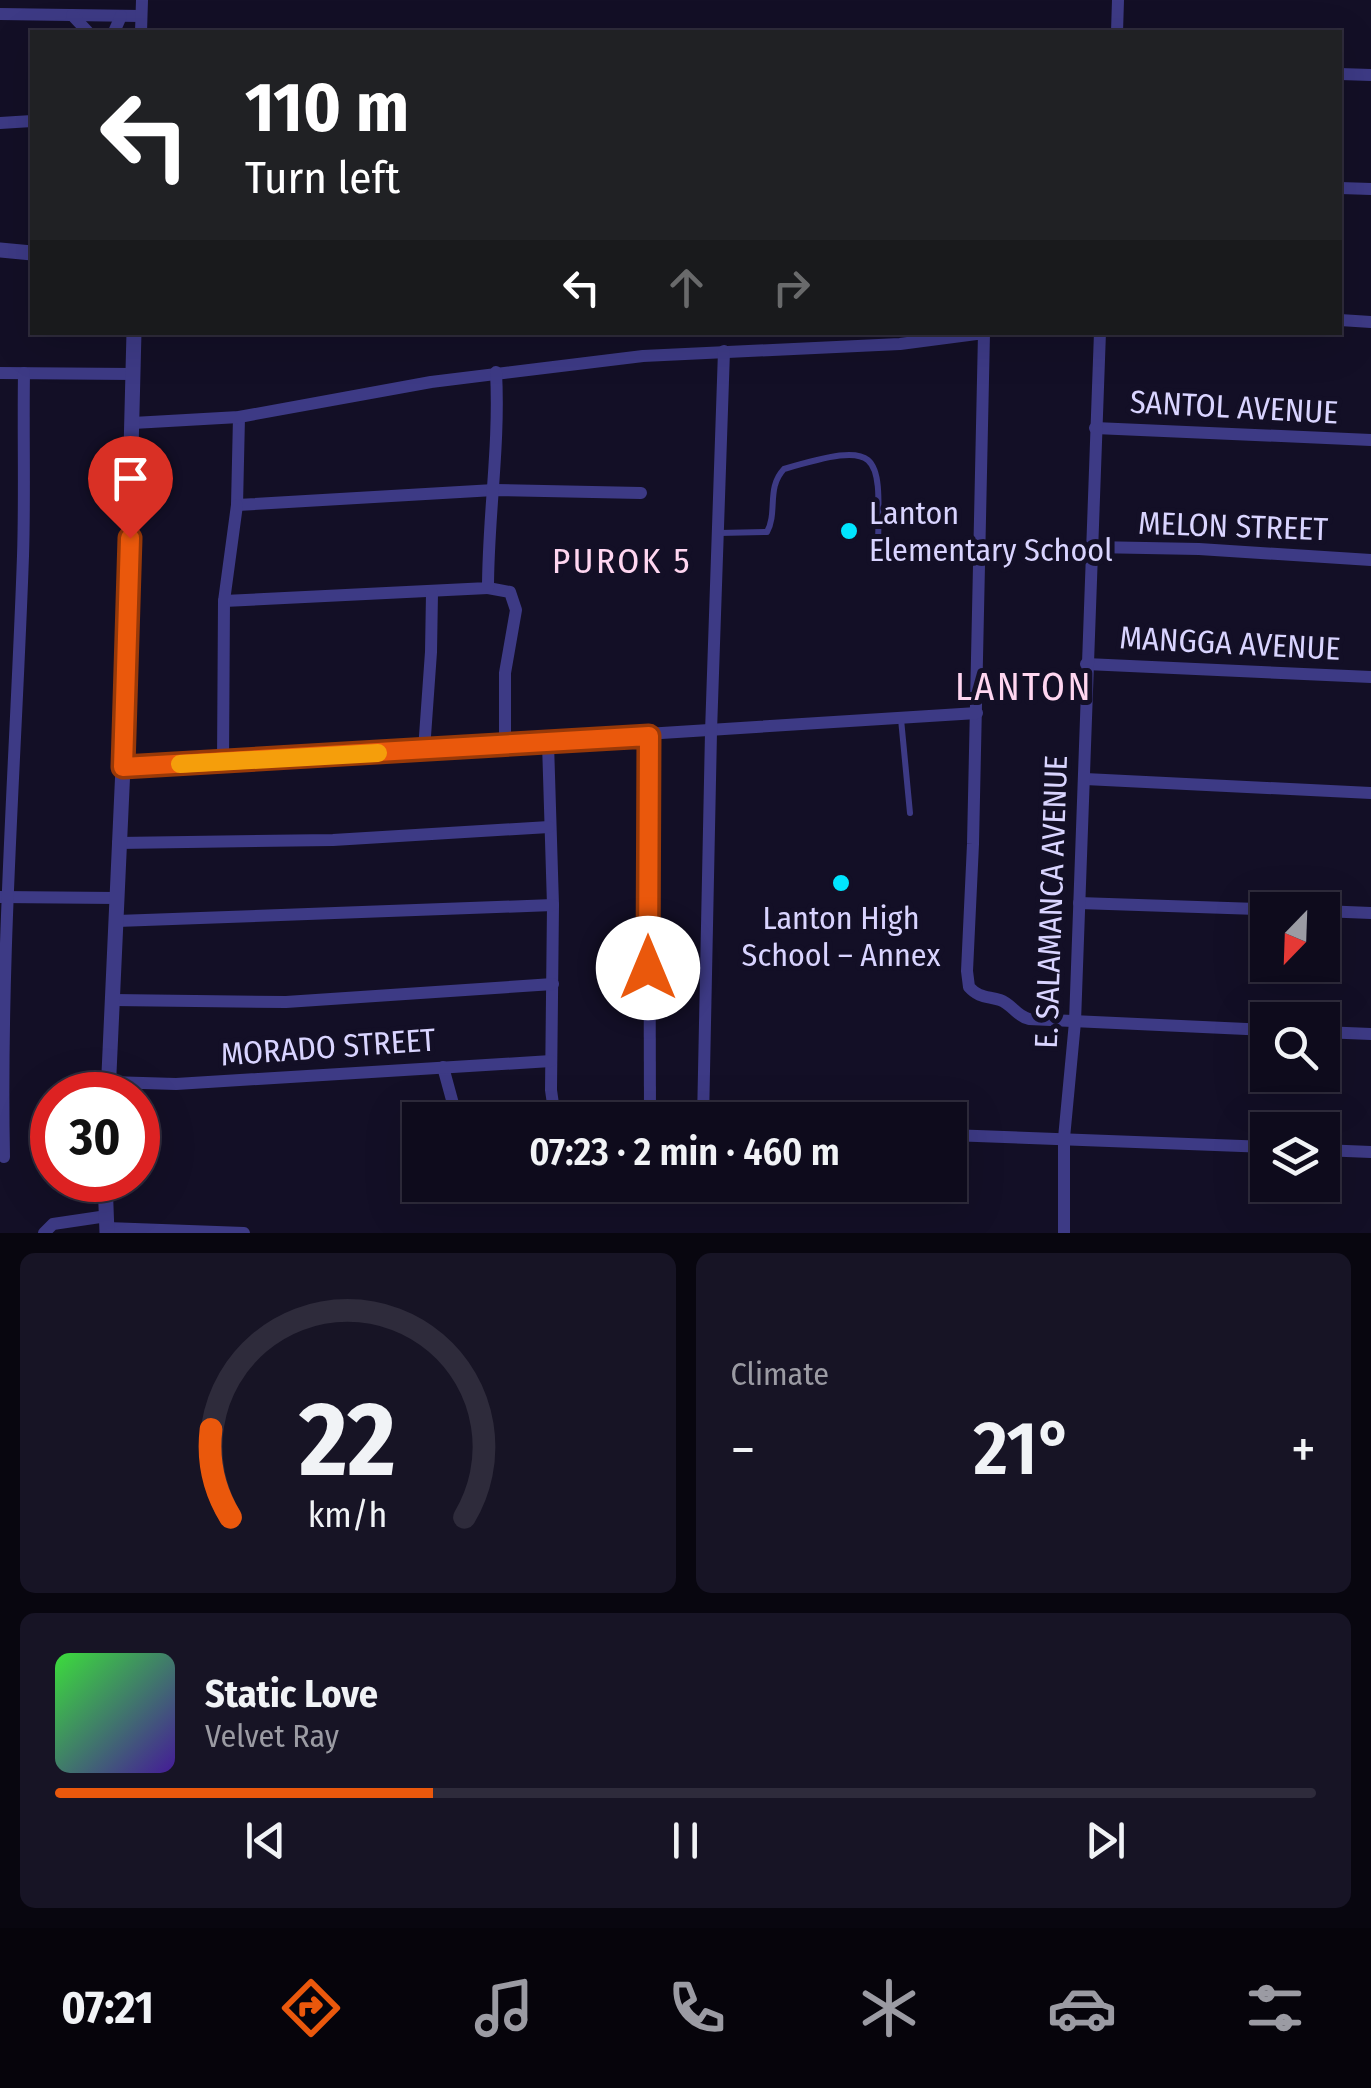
<!DOCTYPE html>
<html lang="en">
<head>
<meta charset="utf-8">
<style>
	:root { --surface:#0e0b1c; --page:#171425; --text:#f1f3f6; --muted:#9b9ba3; --line:#2e2b3b; --accent:#ea580c }
	body { margin:0; font-family:"Fira Sans Condensed",sans-serif; background:var(--page); color:var(--text); height:100vh; display:flex; flex-direction:column; font-size:38px; white-space:nowrap }
	* { box-sizing:border-box; margin:0 }
	p { font-size:32px; color:var(--muted) }
	.icon { flex:none; width:55px; height:55px; fill:none; stroke:currentColor; stroke-width:2; stroke-linecap:round; stroke-linejoin:round }
	.map { position:relative; height:1233px; overflow:hidden }
	.sheet { display:flex; flex-direction:column; gap:20px; padding:20px; background:#08060f; flex:1 }
	.sheet>* { flex:none }
	.banner { position:absolute; left:30px; top:30px; width:1312px; height:305px; border-radius:0px; box-shadow:0 10px 40px #0002,0 0 0 2px var(--line); background:#202124; color:#fff; overflow:hidden }
	.needle { width:65px; rotate:203deg }
	.tools { position:absolute; left:1250px; top:892px; display:grid; gap:20px }
	.tools a { display:grid; place-items:center; width:90px; height:90px; border-radius:0px; background:var(--surface); box-shadow:0 10px 40px #0002,0 0 0 2px var(--line); font-size:50px }
	.speed { position:absolute; left:30px; top:1072px; display:flex; gap:20px; font-size:50px; font-weight:700; text-align:center }
	.speed>* { display:grid; place-content:center; width:130px; height:130px; border-radius:50%; background:var(--surface); box-shadow:0 10px 40px #0002,0 0 0 2px var(--line); line-height:1 }
	.speed .limit { border:15px solid #d22; background:#fff; color:#111 }
	.pin { position:absolute; display:grid; place-items:center; width:85px; height:85px; color:#fff; margin:-102px -42px; border-radius:50% 50% 50% 0; rotate:-45deg; box-shadow:0 0 10px #0007 }
	.pin .icon { rotate:45deg }
	.me { position:absolute; width:110px; margin:-55px; rotate:0deg; stroke-linejoin:round; filter:drop-shadow(0 0 8px #0008) }
	.turn { display:flex; align-items:center; gap:35px; height:210px; padding:0 50px; font-size:45px }
	.turn .icon { width:130px; height:130px; stroke-width:2.5 }
	.turn b { display:block; font-size:70px; line-height:85px }
	.lanes { display:flex; align-items:center; height:95px; padding:0 50px; background:#0003; justify-content:center; gap:50px; direction:ltr }
	.lanes .off { opacity:.35 }
	.big { font-size:75px; font-weight:600; line-height:1.1 }
	.sheet .card { flex:1; display:flex; flex-direction:column; justify-content:center; gap:15px; min-width:0; padding:0 35px; border-radius:15px; background:var(--page) }
	.sheet .dial { align-items:center; gap:0 }
	.dial svg { height:260px; overflow:visible; fill:none; stroke:var(--line); stroke-width:7; stroke-linecap:round; text-anchor:middle }
	.dial text { fill:var(--text); stroke:none }
	.song { display:flex; align-items:center; gap:30px }
	.cover { width:120px; height:120px; border-radius:15px; background:linear-gradient(135deg,hsl(120 70% 55%),hsl(260 70% 35%)) }
	.played { height:10px; border-radius:5px; background:linear-gradient(90deg,var(--accent) 30%,var(--line) 30%) }
	.keys { display:flex; justify-content:space-around; direction:ltr }
	.heat { display:flex; justify-content:space-between; align-items:center; font-size:55px; direction:ltr }
	.sheet .tiles { flex:1; display:grid; gap:20px; grid-template-columns:1fr 1fr }
	.card:last-child { grid-column:span 2 }
	.trip { position:absolute; left:402px; top:1102px; width:565px; height:100px; border-radius:0px; background:var(--surface); box-shadow:0 10px 40px #0002,0 0 0 2px var(--line); font-weight:600; line-height:100px; text-align:center }
	.menu { display:flex; height:160px; justify-content:space-around; align-items:center; background:#06040b; color:var(--muted) }
	.menu .icon { width:70px; height:70px }
	.menu .on { color:var(--accent) }
	.menu b { font-size:45px; color:var(--text) }
	.map>svg:first-child { display:block }
	.lines { fill:none; stroke-linecap:round; stroke-linejoin:round }
	.service { stroke:#3d3a85; stroke-width:6 }
	.minor { stroke:#3d3a85; stroke-width:12 }
	.tertiary { stroke:#3d3a85; stroke-width:15 }
	.route-casing { stroke:#983908; stroke-width:25 }
	.route { stroke:#ea580c; stroke-width:18 }
	.slow { stroke:#f59e0b; stroke-width:18 }
	.poi-dot { fill:#00e5ff; stroke:#130f26; stroke-width:4 }
	.labels { text-anchor:middle; dominant-baseline:central; stroke-width:10; stroke-linejoin:round; paint-order:stroke }
	.street-label { font-size:32px; fill:#d9d4ff; stroke:#130f26 }
	.poi-label { font-size:32px; fill:#d9d4ff; stroke:#130f26; text-anchor:start }
	.neighbourhood-label { font-size:35px; letter-spacing:2.5px; fill:#ffd6f0; stroke:#130f26 }
	.quarter-label { font-size:38px; letter-spacing:2.5px; fill:#ffd6f0; stroke:#130f26 }
</style>
</head>
<body>
<div class="map">
<svg width="1371" height="1233" viewBox="0 0 1371 1233">
	<rect width="100%" height="100%" fill="#130f26"/>
	<g class="lines">
		<g class="service">
			<path d="M719,533L767,532C778,512 766,488 784,469C883,440 880,451 878,546"/>
			<path d="M901,719L910,813"/>
		</g>
		<g class="minor">
			<path d="M0,14L141,16"/>
			<path d="M72,15L88,32"/>
			<path d="M114,32L121,16"/>
			<path d="M141,32L142,0"/>
			<path d="M1117,32L1118,0"/>
			<path d="M1340,74L1371,75"/>
			<path d="M0,123L32,121"/>
			<path d="M1340,188L1371,189"/>
			<path d="M1340,320L1371,322"/>
			<path d="M0,373L134,374"/>
			<path d="M239,417L237,505L494,490L641,493"/>
			<path d="M133,423L239,417L431,382L643,356L900,344L984,333L973,844L967,971L969,987C979,998 987,996 1000,1000C1012,1004 1016,1016 1029,1019L1268,1030"/>
			<path d="M1095,428L1371,440"/>
			<path d="M1092,547L1199,549L1371,560"/>
			<path d="M488,588L510,592L516,610L505,673V745"/>
			<path d="M224,601L488,588C488,516 500,445 496,372"/>
			<path d="M1086,664L1371,677"/>
			<path d="M649,736L650,1120"/>
			<path d="M548,743L553,905L551,1090L554,1111L565,1120"/>
			<path d="M424,750L431,652L432,593"/>
			<path d="M223,762L224,601L237,505"/>
			<path d="M123,767L977,713"/>
			<path d="M1085,779L1371,793"/>
			<path d="M118,843L333,840L549,827"/>
			<path d="M0,897L117,898"/>
			<path d="M1079,903L1285,910"/>
			<path d="M1322,911L1371,913"/>
			<path d="M117,921L553,905"/>
			<path d="M113,1000L286,1002L553,984"/>
			<path d="M1322,1032L1371,1034"/>
			<path d="M443,1067L455,1111L462,1120"/>
			<path d="M109,1082L176,1084L551,1061"/>
			<path d="M703,1120L711,732L724,351"/>
			<path d="M950,1135L1268,1147"/>
			<path d="M1322,1150L1371,1152"/>
			<path d="M4,1157C0,956 16,756 23,556C25,495 23,434 24,373"/>
			<path d="M107,1228L244,1233"/>
			<path d="M44,1233L53,1224L107,1216"/>
			<path d="M1064,1233V1138L1075,1022L1100,332"/>
		</g>
		<g class="tertiary">
			<path d="M0,250L32,253"/>
			<path d="M108,1095L123,767L134,332"/>
			<path d="M105,1180L107,1233"/>
		</g>
	</g>
	<g class="lines">
		<defs>
			<path id="route" d="M130,538L123,767L649,736L648,968"/>
		</defs>
		<use href="#route" class="route-casing"/>
		<use href="#route" class="route"/>
		<path class="slow" d="M180,764L378,753"/>
	</g>
	<g class="poi-dot">
		<circle cx="849" cy="531" r="10"/>
		<circle cx="841" cy="883" r="10"/>
	</g>
	<g class="labels">
		<g class="street-label">
			<text transform="translate(1234 407) rotate(3)">SANTOL AVENUE</text>
			<text transform="translate(1233 526) rotate(2)">MELON STREET</text>
			<text transform="translate(1230 643) rotate(3)">MANGGA AVENUE</text>
			<text transform="translate(1051 902) rotate(-88)">E. SALAMANCA AVENUE</text>
			<text transform="translate(328 1047) rotate(-4)">MORADO STREET</text>
		</g>
		<g class="poi-label">
			<text x="869" y="513">Lanton<tspan x="869" dy="37">Elementary School</tspan></text>
			<text x="841" y="918" text-anchor="middle">Lanton High<tspan x="841" dy="37">School – Annex</tspan></text>
		</g>
		<g class="neighbourhood-label">
			<text x="622" y="561">PUROK 5</text>
		</g>
		<g class="quarter-label">
			<text x="1024" y="687">LANTON</text>
		</g>
	</g>
</svg>
<div class="tools">
<a><svg class="needle" viewBox="-14 -14 28 28"><path d="M0-13l5 13h-10z" fill="#e53935"/><path d="M0 13l5-13h-10z" fill="#9b9ba3"/></svg></a>
<a><svg class="icon" aria-label="search" viewBox="0 0 24 24"><circle cx="10" cy="10" r="6"/><path d="M15 15l6 6"/></svg></a>
<a><svg class="icon" aria-label="layers" viewBox="0 0 24 24"><path d="M12 4l9 5-9 5-9-5zM3 14l9 5 9-5"/></svg></a>
</div>
<div class="speed"><div class="limit">30</div></div>
<div class="pin" style="left:130px;top:538px;background:#d93025"><svg class="icon" aria-label="arrive" viewBox="0 0 24 24"><path d="M6 21V4h12l-3 4 3 4H6"/></svg></div>
<svg class="me" style="left:648px;top:968px" viewBox="-20 -20 40 40"><circle r="19" fill="#fff"/><path d="M0-13L10 11 0 6-10 11z" fill="#ea580c"/></svg>
<div class="trip">07:23 · 2 min · 460 m</div>
<div class="banner">
<div class="turn"><svg class="icon" aria-label="left" viewBox="0 0 24 24"><path d="M17 20v-9H6M10 6l-5 5 5 5"/></svg><div><b>110 m</b>Turn left</div></div>
<div class="lanes"><svg class="icon" aria-label="left" viewBox="0 0 24 24"><path d="M17 20v-9H6M10 6l-5 5 5 5"/></svg><svg class="icon off" aria-label="ahead" viewBox="0 0 24 24"><path d="M12 20V5M6 11l6-6 6 6"/></svg><svg class="icon off" aria-label="right" viewBox="0 0 24 24"><path d="M7 20v-9h11M14 6l5 5-5 5"/></svg></div>
</div>
</div>
<section class="sheet">
<div class="tiles">
<div class="card dial"><svg viewBox="0 0 100 80">
<path d="M14 69A42 42 0 1 1 86 69"/>
<path d="M14 69A42 42 0 0 1 8 42" stroke="#ea580c"/>
<text x="50" y="56" font-size="32" font-weight="700">22</text>
<text x="50" y="72" font-size="11">km/h</text>
</svg></div>
<div class="card"><p>Climate</p>
<div class="heat"><a>−</a><b class="big">21°</b><a>+</a></div>
</div>
<div class="card">
<div class="song"><i class="cover"></i><div><b>Static Love</b><p>Velvet Ray</p></div></div>
<div class="played"></div>
<div class="keys"><svg class="icon" aria-label="previous" viewBox="0 0 24 24"><path d="M18 5L8 12l10 7zM5 5v14"/></svg><svg class="icon" aria-label="pause" viewBox="0 0 24 24"><path d="M8 5v14M16 5v14"/></svg><svg class="icon" aria-label="next" viewBox="0 0 24 24"><path d="M6 5l10 7-10 7zM19 5v14"/></svg></div>
</div>
</div>
</section>
<nav class="menu">
<b>07:21</b>
<svg class="icon on" aria-label="directions" viewBox="0 0 24 24"><path d="M12 3l9 9-9 9-9-9zM9 14v-3h6M13 9l2 2-2 2"/></svg>
<svg class="icon" aria-label="music" viewBox="0 0 24 24"><path d="M9 18V5l10-2v13"/><circle cx="6" cy="18" r="3"/><circle cx="16" cy="16" r="3"/></svg>
<svg class="icon" aria-label="phone" viewBox="0 0 24 24"><path d="M5 4h4l2 5-3 2q2 4 5 5l2-3 5 2v4C11 20 4 13 5 4z"/></svg>
<svg class="icon" aria-label="climate" viewBox="0 0 24 24"><path d="M12 3v18M4 7l16 10M4 17L20 7"/></svg>
<svg class="icon" aria-label="car" viewBox="0 0 24 24"><path d="M5 17H2v-5l4-1 3-4h7l3 4 3 1v5h-3M9 17h6M6 11h13"/><circle cx="7" cy="17" r="2"/><circle cx="17" cy="17" r="2"/></svg>
<svg class="icon" aria-label="filters" viewBox="0 0 24 24"><path d="M4 7h16M4 17h16"/><circle cx="9" cy="7" r="2"/><circle cx="15" cy="17" r="2"/></svg>
</nav>
</body>
</html>
